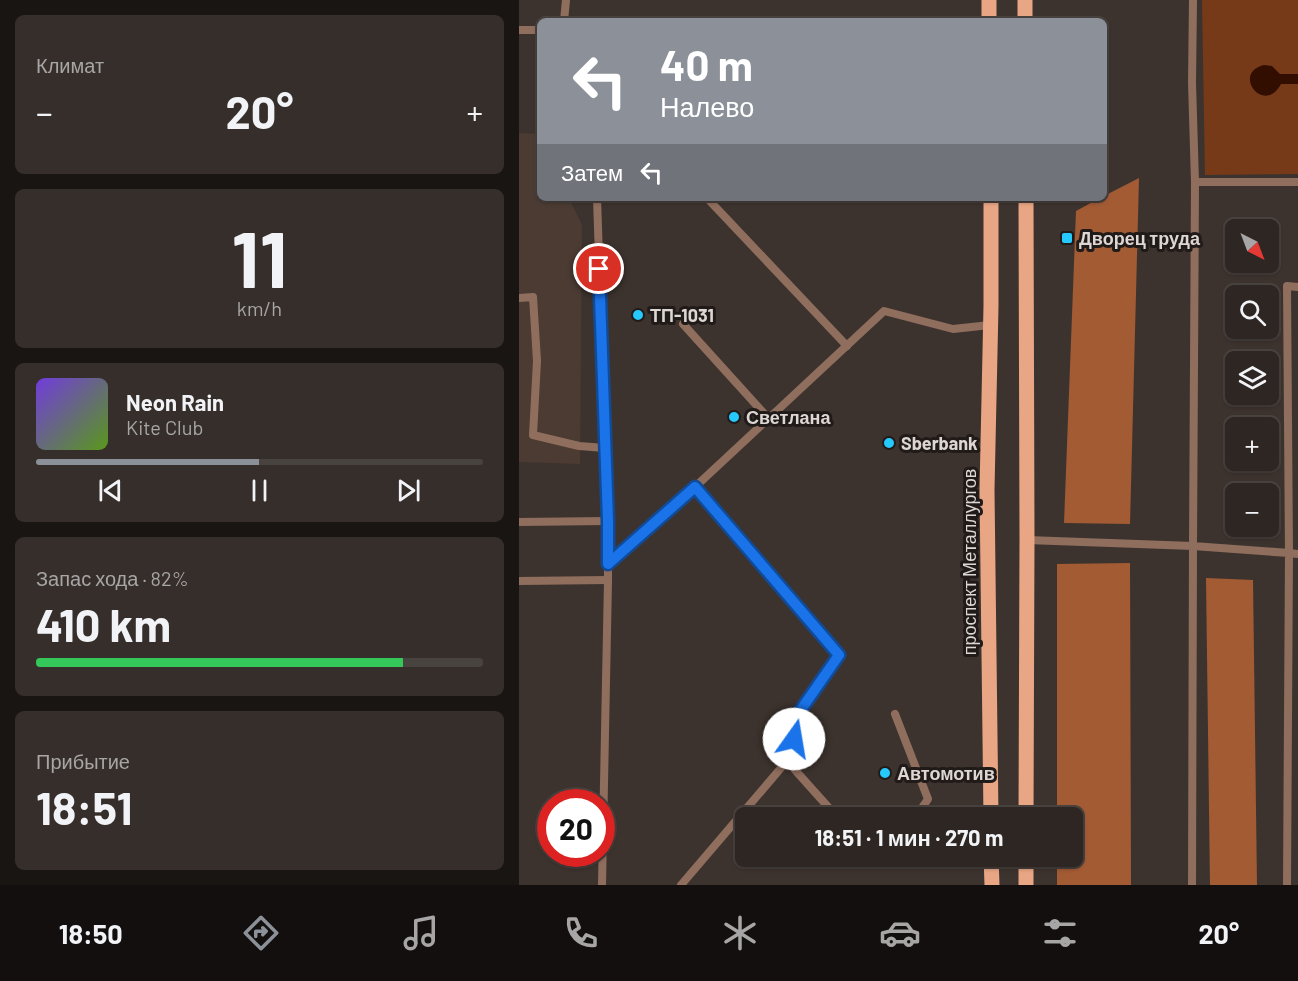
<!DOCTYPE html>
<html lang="ru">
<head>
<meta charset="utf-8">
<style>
	:root { --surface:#2e2622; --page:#362e2a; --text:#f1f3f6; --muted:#a7a5a5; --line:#494340; --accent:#8c9099 }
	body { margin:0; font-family:Barlow,sans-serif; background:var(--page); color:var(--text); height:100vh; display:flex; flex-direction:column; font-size:22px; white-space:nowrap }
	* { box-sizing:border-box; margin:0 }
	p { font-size:20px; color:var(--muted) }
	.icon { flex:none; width:33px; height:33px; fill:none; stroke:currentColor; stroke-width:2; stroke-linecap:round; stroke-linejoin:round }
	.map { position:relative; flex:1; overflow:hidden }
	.side { display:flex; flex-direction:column; gap:15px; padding:15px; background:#191513; width:519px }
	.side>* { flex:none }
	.top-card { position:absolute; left:18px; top:18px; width:570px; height:183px; border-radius:9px; box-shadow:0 2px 4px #0004,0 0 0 2px var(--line); background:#8c9099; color:#fff; overflow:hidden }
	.needle { width:39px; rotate:138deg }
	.tools { position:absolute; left:706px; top:219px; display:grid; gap:12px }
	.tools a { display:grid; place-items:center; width:54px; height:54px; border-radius:9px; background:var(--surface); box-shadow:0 2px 4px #0004,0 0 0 2px var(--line); font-size:30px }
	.speed { position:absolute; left:18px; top:789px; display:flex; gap:12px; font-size:30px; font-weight:700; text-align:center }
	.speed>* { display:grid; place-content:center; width:78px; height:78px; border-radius:50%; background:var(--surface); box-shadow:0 2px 4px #0004,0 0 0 2px var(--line); line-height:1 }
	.speed .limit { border:9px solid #d22; background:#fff; color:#111 }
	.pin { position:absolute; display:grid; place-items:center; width:51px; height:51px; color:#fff; margin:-26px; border:3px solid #fff; border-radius:50%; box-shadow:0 2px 6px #0007 }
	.me { position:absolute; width:66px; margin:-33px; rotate:13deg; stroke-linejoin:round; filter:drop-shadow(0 0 4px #0008) }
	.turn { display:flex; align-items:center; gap:21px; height:126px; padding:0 24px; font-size:27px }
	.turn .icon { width:78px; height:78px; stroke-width:2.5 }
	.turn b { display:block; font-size:42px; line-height:51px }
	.then { display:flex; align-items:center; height:57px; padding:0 24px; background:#0003; gap:12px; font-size:22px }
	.big { font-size:45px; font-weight:700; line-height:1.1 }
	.side .tile { flex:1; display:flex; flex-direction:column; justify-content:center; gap:9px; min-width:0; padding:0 21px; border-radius:9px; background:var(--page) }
	.side .dial { align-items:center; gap:0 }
	.dial b { font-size:78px; line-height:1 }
	.song { display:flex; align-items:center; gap:18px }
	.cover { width:72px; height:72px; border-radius:9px; background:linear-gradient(135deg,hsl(260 70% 55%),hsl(90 70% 35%)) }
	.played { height:6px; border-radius:3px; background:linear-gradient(90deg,var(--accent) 50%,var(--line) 50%) }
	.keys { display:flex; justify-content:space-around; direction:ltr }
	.heat { display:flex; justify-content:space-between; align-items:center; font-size:33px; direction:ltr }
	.charge { height:9px; border-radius:4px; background:linear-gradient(90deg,#34c759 82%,var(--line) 0) }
	.trip { position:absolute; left:216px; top:807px; width:348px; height:60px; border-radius:9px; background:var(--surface); box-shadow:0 2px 4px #0004,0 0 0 2px var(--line); font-weight:700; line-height:60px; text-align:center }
	.dock { display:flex; height:96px; justify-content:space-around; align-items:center; background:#120f0e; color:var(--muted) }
	.dock .icon { width:42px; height:42px }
	.dock .selected { color:var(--accent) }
	.dock b { font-size:27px; color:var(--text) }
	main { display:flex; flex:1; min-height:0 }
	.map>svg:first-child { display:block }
	.built { fill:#4b3b33 }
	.green { fill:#763a18 }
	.forest { fill:#a35b34 }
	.water { fill:#320e00 }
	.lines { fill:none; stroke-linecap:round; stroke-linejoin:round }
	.service { stroke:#906e5e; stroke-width:8 }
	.primary { stroke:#e9a684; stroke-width:15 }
	.route-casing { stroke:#114b97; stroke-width:15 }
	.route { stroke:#1a73e8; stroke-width:10 }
	.poi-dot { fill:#26c9fe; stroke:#201b19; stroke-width:2 }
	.labels { text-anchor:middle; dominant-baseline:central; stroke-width:6; stroke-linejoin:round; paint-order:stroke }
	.poi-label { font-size:18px; font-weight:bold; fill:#ddd6d3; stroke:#201b19; text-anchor:start }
	.street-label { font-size:18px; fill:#ddd6d3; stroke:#201b19 }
</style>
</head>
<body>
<main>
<section class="side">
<div class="tile"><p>Климат</p>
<div class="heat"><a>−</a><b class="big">20°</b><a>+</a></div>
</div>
<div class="tile dial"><b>11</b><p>km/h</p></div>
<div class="tile">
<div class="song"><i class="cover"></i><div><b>Neon Rain</b><p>Kite Club</p></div></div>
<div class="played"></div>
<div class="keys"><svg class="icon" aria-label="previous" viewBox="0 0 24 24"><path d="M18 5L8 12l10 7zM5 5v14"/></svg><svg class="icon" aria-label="pause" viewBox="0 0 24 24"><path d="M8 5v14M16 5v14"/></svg><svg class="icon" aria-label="next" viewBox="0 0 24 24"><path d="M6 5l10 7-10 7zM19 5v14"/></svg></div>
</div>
<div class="tile"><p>Запас хода · 82%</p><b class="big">410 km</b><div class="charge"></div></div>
<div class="tile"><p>Прибытие</p><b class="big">18:51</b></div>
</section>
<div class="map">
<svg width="779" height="885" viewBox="0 0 779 885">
	<rect width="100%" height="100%" fill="#3d332e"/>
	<path class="built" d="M0,133L21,134V198H50L63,225L61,464L0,462Z"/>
	<path class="green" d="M683,0H779V174L686,175Z"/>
	<g class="forest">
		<path d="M620,178L611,524L545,523L557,211L581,198H585V196Z"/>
		<path d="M611,563L612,885H538V857L554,856V818L538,817V564Z"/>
		<path d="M687,578L734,580L738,885H691Z"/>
	</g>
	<path class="water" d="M745,65L753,66L761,74H779V84H762C745,116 712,73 745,65Z"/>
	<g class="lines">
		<g class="service">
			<path d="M674,0L673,83L676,182L674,546L770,553L768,885"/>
			<path d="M45,21L47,0"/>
			<path d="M0,30H21"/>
			<path d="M676,182H779"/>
			<path d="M78,198L89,521V580L83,885"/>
			<path d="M188,198L328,346"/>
			<path d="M779,287L768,286L770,553L779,554"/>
			<path d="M0,298L14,297L18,361L14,435L60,446L86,448"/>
			<path d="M164,324L250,419"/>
			<path d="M0,522L89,521"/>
			<path d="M508,540L674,546L673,885"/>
			<path d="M89,564L176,487L365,311L434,329L471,325"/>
			<path d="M0,581L89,580"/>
			<path d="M376,714L409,799L396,818"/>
			<path d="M268,761L319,818"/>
			<path d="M162,885L268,761L275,739L272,724L320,655L176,487"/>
		</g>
		<g class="primary">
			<path d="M470,0V21"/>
			<path d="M506,0V21"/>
			<path d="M472,198V306L468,490L472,818"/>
			<path d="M507,198L508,540L507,818"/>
			<path d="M472,856L473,885"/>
			<path d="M507,885V856"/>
		</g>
	</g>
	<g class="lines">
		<defs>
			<path id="route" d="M80,269L89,521V564L176,487L320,655L272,724L275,739"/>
		</defs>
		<use href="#route" class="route-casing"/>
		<use href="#route" class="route"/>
	</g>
	<g class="poi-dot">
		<rect x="542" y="232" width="12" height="12" rx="3"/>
		<circle cx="119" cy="315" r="6"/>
		<circle cx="215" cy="417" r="6"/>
		<circle cx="370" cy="443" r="6"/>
		<circle cx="366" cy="773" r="6"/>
	</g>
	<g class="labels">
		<g class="poi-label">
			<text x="560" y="238">Дворец труда</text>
			<text x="131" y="315">ТП-1031</text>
			<text x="227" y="417">Светлана</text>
			<text x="382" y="443">Sberbank</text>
			<text x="378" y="773">Автомотив</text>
		</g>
		<g class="street-label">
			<text transform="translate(450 562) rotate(-90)">проспект Металлургов</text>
		</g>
	</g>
</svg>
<div class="tools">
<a><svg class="needle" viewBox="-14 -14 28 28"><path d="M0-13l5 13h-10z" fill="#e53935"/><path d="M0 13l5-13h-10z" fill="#a7a5a5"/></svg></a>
<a><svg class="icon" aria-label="search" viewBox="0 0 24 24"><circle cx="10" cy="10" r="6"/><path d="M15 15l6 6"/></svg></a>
<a><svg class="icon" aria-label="layers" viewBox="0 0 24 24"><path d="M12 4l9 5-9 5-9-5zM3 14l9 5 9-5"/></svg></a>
<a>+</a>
<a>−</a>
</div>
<div class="speed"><div class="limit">20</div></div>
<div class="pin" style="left:80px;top:269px;background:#d93025"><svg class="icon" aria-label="arrive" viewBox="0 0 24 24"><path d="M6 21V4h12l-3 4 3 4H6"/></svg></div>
<svg class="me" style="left:275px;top:739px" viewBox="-20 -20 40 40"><circle r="19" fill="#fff"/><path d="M0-13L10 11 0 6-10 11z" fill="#1a73e8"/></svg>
<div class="trip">18:51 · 1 мин · 270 m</div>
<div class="top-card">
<div class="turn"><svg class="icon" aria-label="left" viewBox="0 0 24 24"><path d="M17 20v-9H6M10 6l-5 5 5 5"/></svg><div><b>40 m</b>Налево</div></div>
<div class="then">Затем<svg class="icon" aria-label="left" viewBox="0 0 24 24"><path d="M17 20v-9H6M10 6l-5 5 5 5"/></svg></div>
</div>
</div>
</main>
<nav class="dock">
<b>18:50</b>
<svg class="icon selected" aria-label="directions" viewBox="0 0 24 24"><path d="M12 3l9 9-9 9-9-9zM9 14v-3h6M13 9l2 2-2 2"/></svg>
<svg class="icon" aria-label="music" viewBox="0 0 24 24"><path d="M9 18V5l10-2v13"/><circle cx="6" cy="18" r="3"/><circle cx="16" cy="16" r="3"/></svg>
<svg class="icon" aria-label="phone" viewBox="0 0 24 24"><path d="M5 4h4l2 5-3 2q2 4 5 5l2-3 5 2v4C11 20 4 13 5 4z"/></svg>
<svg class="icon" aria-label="climate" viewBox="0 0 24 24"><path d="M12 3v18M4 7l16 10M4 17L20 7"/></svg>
<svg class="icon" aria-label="car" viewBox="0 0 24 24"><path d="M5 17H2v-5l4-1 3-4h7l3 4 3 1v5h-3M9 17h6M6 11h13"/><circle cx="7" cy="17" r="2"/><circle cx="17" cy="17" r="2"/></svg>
<svg class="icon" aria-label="filters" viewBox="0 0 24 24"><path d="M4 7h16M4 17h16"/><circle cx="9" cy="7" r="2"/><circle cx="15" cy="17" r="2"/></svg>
<b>20°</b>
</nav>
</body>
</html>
